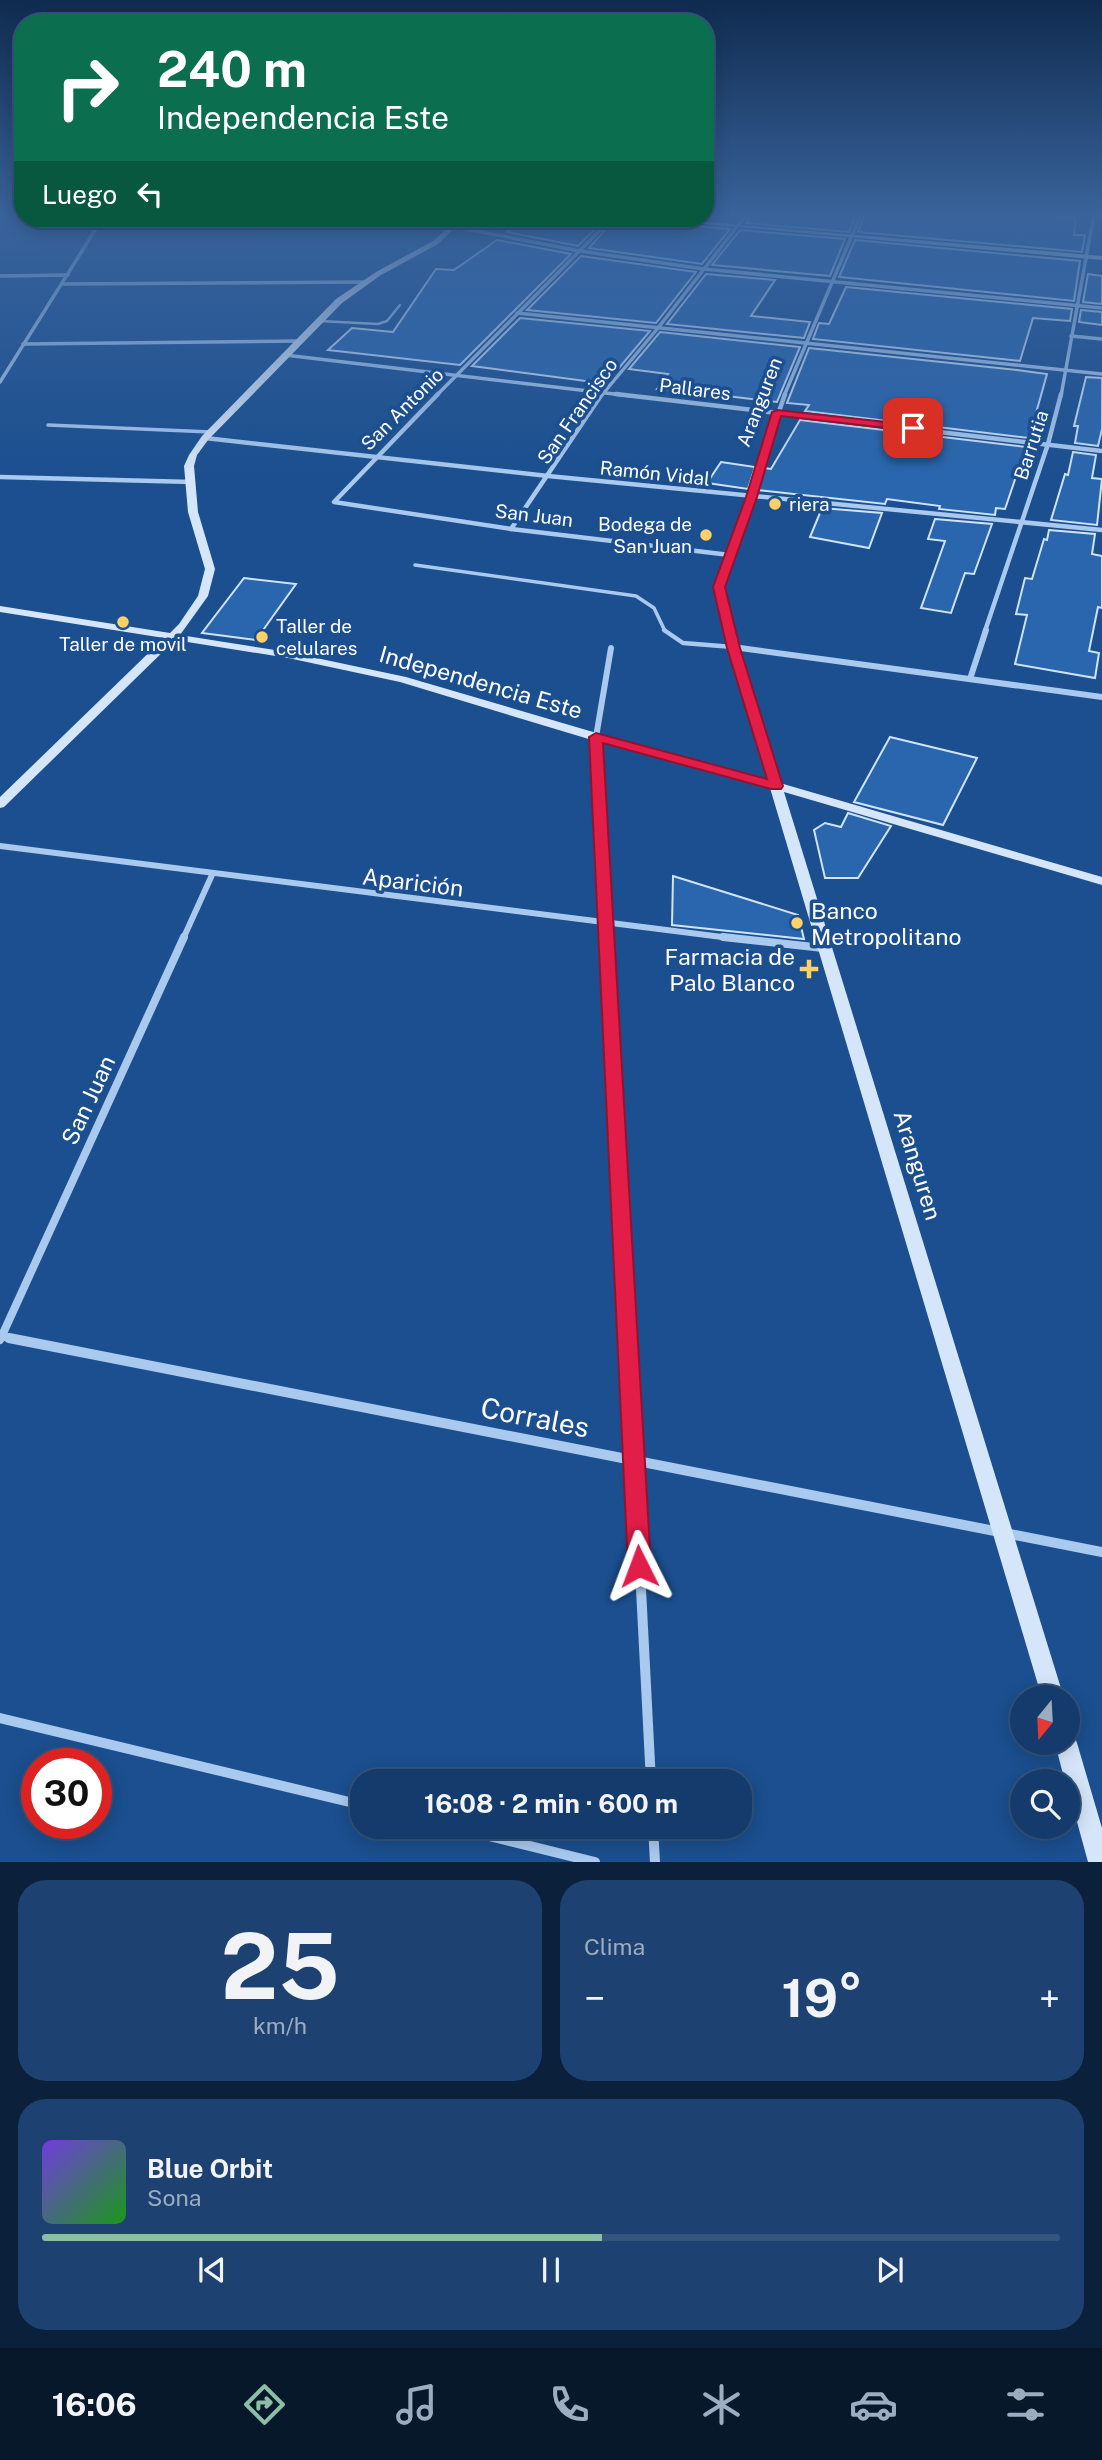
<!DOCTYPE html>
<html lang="es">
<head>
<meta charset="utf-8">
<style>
	:root { --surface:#143b6b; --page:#1d4271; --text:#f1f3f6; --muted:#9dadc1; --line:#33557e; --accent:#8abfa5 }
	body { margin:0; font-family:"Public Sans",sans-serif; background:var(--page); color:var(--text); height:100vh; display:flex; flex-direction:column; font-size:26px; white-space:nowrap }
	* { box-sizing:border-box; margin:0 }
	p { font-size:23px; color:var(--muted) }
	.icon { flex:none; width:38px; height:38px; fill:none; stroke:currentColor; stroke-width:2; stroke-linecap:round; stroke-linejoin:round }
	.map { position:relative; height:1862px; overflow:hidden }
	.panel { display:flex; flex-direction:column; gap:18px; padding:18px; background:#0b203b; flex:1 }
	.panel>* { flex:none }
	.guide { position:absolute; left:14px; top:14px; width:700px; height:214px; border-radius:28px; box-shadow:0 4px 18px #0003,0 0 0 2px var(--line); background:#0b6e4f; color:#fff; overflow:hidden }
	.needle { width:46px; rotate:198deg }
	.controls { position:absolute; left:1010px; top:1685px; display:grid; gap:14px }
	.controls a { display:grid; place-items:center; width:70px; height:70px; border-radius:50%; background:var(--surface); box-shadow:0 4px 18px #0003,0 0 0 2px var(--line); font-size:35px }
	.speed { position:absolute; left:21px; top:1748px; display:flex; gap:14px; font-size:35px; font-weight:700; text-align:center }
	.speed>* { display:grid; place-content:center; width:91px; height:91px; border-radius:50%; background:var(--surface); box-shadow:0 4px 18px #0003,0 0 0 2px var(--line); line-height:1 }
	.speed .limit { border:10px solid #d22; background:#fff; color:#111 }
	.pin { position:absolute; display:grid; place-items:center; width:60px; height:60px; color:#fff; margin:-30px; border-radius:14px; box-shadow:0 4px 10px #0006 }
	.me { position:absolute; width:77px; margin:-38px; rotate:357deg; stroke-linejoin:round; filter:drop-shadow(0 0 5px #0008) }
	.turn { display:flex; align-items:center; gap:24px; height:147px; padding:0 28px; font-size:32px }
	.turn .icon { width:91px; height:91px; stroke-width:2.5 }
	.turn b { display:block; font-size:49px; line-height:60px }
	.then { display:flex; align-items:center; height:66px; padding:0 28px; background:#0003; gap:14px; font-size:26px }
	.big { font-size:52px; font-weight:700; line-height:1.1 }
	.panel .widget { flex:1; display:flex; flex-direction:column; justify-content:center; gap:10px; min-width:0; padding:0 24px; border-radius:28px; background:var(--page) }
	.panel .dial { align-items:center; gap:0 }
	.dial b { font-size:91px; line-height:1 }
	.song { display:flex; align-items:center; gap:21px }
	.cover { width:84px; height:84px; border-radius:10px; background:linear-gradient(135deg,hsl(260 70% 55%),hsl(120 70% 35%)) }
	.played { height:7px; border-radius:4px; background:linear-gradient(90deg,var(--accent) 55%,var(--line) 55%) }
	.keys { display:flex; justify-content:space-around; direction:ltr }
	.heat { display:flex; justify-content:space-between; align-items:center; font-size:38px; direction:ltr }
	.panel .tiles { flex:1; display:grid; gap:18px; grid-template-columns:1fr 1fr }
	.widget:last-child { grid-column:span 2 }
	.trip { position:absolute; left:350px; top:1769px; width:402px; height:70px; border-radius:28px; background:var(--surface); box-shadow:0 4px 18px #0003,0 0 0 2px var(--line); font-weight:700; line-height:70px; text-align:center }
	.dock { display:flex; height:112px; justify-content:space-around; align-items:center; background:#08182b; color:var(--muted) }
	.dock .icon { width:49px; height:49px }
	.dock .current { color:var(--accent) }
	.dock b { font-size:32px; color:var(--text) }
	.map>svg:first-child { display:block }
	.building { fill:#2a66ad; stroke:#cfe3fa; stroke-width:2 }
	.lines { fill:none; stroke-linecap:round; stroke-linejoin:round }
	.lane-far2 { stroke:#a9c9ee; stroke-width:2.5 }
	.lane-far1 { stroke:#a9c9ee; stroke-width:3.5 }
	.lane { stroke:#a9c9ee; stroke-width:4.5 }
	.street-far4 { stroke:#a9c9ee; stroke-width:3.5 }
	.street-far3 { stroke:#a9c9ee; stroke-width:4.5 }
	.street-far2 { stroke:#a9c9ee; stroke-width:6 }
	.street-far1 { stroke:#a9c9ee; stroke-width:8 }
	.street { stroke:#a9c9ee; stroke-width:10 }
	.secondary { fill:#d6e6fa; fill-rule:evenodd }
	.route { fill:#e11d48; stroke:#92132f; stroke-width:2 }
	.poi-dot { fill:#ffd166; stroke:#1b4f8f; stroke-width:2.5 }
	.labels { text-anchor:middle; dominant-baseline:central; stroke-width:7; stroke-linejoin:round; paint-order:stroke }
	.far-street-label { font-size:19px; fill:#fff; stroke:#1b4f8f }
	.far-poi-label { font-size:19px; fill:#fff; stroke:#1b4f8f; text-anchor:start }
	.street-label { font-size:23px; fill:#fff; stroke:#1b4f8f }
	.poi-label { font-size:23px; fill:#fff; stroke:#1b4f8f; text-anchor:start }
	.near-street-label { font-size:28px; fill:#fff; stroke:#1b4f8f }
</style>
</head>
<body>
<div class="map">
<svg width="1102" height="1862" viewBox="0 0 1102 1862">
	<rect width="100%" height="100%" fill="#1b4f8f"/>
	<g class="building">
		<path d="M751,214H856L849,232L746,223Z"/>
		<path d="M865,214L914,216L915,214H1030L1076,218L1074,235H1085L1082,252L858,232Z"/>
		<path d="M563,219H605L578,246L507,232L519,223L550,226Z"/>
		<path d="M615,219H646L649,222L730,229L702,264L589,248Z"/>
		<path d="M740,230L845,239L830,276L712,265Z"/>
		<path d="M497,240L571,254L460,365L328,350L352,328L393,332L436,269L454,270Z"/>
		<path d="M855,240L1080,261L1074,301L839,277Z"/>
		<path d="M581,256L696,272L656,323L527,310Z"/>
		<path d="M706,274L775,280L751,316L810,322L804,338L667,324Z"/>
		<path d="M1088,274L1102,276V304L1083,302Z"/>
		<path d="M846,287L1072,309L1070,321L1033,318L1020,361L813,339L819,323L829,324Z"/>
		<path d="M1081,310L1102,312V325L1079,322Z"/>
		<path d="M520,318L650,331L619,368L606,366L593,382L472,366Z"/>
		<path d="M660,332L800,347L777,402L735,397L657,389L668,374L629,369Z"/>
		<path d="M809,348L1017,370L1047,374L1029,438L805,411L809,405L787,403Z"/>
		<path d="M1086,377L1102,378V429L1098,446L1075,443L1078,426H1074Z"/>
		<path d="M800,420L1026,447L1005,509L996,508L995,515L939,509L940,506L887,499L885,504L757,490L765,468L771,469Z"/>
		<path d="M1073,452L1096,455L1092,478L1102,479L1097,525L1051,520L1065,474L1068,475Z"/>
		<path d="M721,462L755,467L748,489L707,483Z"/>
		<path d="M822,508L882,513L869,548L810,537Z"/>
		<path d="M935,519L992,524L974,574L965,573L951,613L921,608L945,541L928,539Z"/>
		<path d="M1049,530L1095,534L1092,554L1102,556V608L1098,607L1089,651L1099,653L1095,678L1015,664L1027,615L1016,614L1025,578L1032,579L1044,539L1047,540Z"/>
		<path d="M244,578L296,584L256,640L202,633Z"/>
		<path d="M890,737L977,758L943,825L854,802Z"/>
		<path d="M848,813L891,826L858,878H825L814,830L825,823L841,827Z"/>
		<path d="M673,876L798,915L804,939L672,925Z"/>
	</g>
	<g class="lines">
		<path class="lane-far2" d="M320,321L378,324L387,321L400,305"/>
		<g class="lane-far1">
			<path d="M48,425L211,432"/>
			<path d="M415,565L636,596L654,608L665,631"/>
		</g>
		<path class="lane" d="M664,630L683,643L733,647"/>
		<g class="street-far4">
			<path d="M1084,214L1102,216"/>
			<path d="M455,227L580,251L704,269L1102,308"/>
			<path d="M0,276L68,275"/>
			<path d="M64,284L363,282"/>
			<path d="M517,313L1102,374"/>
			<path d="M1071,336L1102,339"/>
			<path d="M23,344L298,341"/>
			<path d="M285,355L631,396"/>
			<path d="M0,382L102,219"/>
			<path d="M436,396L611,219"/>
			<path d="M601,396L658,328L747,214"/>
			<path d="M784,396L861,214"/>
			<path d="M1061,396L1094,214"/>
		</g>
		<g class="street-far3">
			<path d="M438,394L334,502L511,529L730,555"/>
			<path d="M616,394L1102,451"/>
			<path d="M205,438L548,476L1102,530"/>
			<path d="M0,477L192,482"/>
			<path d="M511,529L602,394"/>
			<path d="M729,631L719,587L785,394"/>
			<path d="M985,631L1048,444L1061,394"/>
		</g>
		<g class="street-far2">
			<path d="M729,630L776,786"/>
			<path d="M733,647L1102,697"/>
			<path d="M970,679L986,630"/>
			<path d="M0,846L738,939"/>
			<path d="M183,939L212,875"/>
			<path d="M607,939L596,737L611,648"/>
		</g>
		<g class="street-far1">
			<path d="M607,937L628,1340"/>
			<path d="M723,937L823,948"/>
			<path d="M0,1336L18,1340"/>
			<path d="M0,1340L184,937"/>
		</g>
		<g class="street">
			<path d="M9,1338L1102,1552"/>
			<path d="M628,1338L651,1782"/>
			<path d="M0,1718L362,1805"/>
			<path d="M452,1827L595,1862"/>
			<path d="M653,1827L655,1862"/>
		</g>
		<g class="secondary">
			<path d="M458,219H464L438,244L381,275L342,303L208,440L197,455L194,466L198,512L215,569L208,596L180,635L288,652L406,677L600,734L780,783L1102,877V885L784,792L1064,1698H1042L770,788L592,740L400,682L288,658L175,640L4,807L0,808V797L164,638L0,612V606L170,633L179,624L198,596L205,569L188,512L184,466L189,455L202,436L336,299L376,272L433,241Z"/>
			<path d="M649,219H671L1102,256V260Z"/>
			<path d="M1068,1732L1074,1735L1077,1743L1102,1828V1862H1088L1068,1789V1782H1065L1055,1743H1068Z"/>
		</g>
	</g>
	<linearGradient id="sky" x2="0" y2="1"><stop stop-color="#0f2b4f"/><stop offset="0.45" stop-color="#39639b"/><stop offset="1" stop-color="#39639b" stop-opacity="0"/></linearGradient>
	<rect width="1102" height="475" fill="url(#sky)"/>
	<path class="route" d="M777,410L913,425L918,428L913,431L781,416L757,497L725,587L740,648L783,786L781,789H771L603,743L651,1566L648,1574L639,1577L631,1574L628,1566L589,737L596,733L767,779L727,648L713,587L746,497L772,412Z"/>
	<g class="poi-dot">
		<circle cx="775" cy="504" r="7"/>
		<circle cx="706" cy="535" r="7"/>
		<circle cx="123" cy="622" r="7"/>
		<circle cx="262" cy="637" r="7"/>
		<circle cx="797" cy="923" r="7"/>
		<path d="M805.5 958.5h7v7h7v7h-7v7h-7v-7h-7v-7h7z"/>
	</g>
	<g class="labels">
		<g class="far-street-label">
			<text transform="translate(695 389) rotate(7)">Pallares</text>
			<text transform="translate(759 402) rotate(-69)">Aranguren</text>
			<text transform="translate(402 409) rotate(-45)">San Antonio</text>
			<text transform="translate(577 411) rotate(-55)">San Francisco</text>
			<text transform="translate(1031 445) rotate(-72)">Barrutia</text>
			<text transform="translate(655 473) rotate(6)">Ramón Vidal</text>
			<text transform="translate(534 515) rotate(7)">San Juan</text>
		</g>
		<g class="far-poi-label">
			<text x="789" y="504">riera</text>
			<text x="692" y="524" text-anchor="end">Bodega de<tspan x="692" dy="22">San Juan</tspan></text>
			<text x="276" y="626">Taller de<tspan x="276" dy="22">celulares</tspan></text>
			<text x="123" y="644" text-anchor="middle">Taller de movil</text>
		</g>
		<g class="street-label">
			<text transform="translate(481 682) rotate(16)">Independencia Este</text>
			<text transform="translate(413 882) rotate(7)">Aparición</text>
			<text transform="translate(88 1100) rotate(-65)">San Juan</text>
			<text transform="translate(918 1165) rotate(73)">Aranguren</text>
		</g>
		<g class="poi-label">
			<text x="811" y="910">Banco<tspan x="811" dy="26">Metropolitano</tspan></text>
			<text x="795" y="956" text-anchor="end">Farmacia de<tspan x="795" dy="26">Palo Blanco</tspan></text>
		</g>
		<g class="near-street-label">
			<text transform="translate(535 1417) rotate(11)">Corrales</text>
		</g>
	</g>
</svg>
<div class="controls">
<a><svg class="needle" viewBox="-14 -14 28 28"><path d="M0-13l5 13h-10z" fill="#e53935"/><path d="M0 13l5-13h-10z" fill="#9dadc1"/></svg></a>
<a><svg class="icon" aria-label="search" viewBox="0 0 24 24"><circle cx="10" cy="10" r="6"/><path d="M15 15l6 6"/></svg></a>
</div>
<div class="speed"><div class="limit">30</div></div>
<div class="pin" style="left:913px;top:428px;background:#d93025"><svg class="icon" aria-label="arrive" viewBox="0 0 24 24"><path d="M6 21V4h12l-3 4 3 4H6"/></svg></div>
<svg class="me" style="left:639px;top:1566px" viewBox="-20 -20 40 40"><path d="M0-17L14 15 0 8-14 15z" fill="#e11d48" stroke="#fff" stroke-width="4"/></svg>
<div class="trip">16:08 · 2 min · 600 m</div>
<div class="guide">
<div class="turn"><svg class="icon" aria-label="right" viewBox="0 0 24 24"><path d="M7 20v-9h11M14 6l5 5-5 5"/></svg><div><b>240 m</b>Independencia Este</div></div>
<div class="then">Luego<svg class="icon" aria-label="left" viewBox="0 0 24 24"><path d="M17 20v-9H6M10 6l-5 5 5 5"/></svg></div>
</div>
</div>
<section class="panel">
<div class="tiles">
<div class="widget dial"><b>25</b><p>km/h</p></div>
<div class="widget"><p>Clima</p>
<div class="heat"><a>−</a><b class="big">19°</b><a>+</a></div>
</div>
<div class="widget">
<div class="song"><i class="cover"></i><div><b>Blue Orbit</b><p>Sona</p></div></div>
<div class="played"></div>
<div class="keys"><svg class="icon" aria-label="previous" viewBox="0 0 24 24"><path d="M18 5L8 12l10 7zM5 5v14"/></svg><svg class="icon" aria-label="pause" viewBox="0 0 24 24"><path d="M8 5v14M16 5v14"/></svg><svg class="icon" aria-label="next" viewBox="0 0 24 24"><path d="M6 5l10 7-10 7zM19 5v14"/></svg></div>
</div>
</div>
</section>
<nav class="dock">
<b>16:06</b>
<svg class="icon current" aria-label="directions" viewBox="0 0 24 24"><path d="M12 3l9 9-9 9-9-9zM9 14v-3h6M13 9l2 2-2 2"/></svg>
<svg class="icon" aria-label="music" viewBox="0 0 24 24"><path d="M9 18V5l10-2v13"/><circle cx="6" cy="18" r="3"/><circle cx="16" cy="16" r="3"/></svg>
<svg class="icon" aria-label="phone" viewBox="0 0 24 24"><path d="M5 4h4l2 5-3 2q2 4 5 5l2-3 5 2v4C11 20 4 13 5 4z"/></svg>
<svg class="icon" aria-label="climate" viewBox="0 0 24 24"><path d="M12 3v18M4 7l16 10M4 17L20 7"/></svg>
<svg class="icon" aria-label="car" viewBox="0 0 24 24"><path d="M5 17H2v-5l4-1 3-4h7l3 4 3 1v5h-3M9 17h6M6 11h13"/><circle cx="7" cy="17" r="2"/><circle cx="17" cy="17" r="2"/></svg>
<svg class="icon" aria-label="filters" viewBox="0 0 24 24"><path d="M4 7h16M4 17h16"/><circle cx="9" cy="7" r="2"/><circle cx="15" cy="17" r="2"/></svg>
</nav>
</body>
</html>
